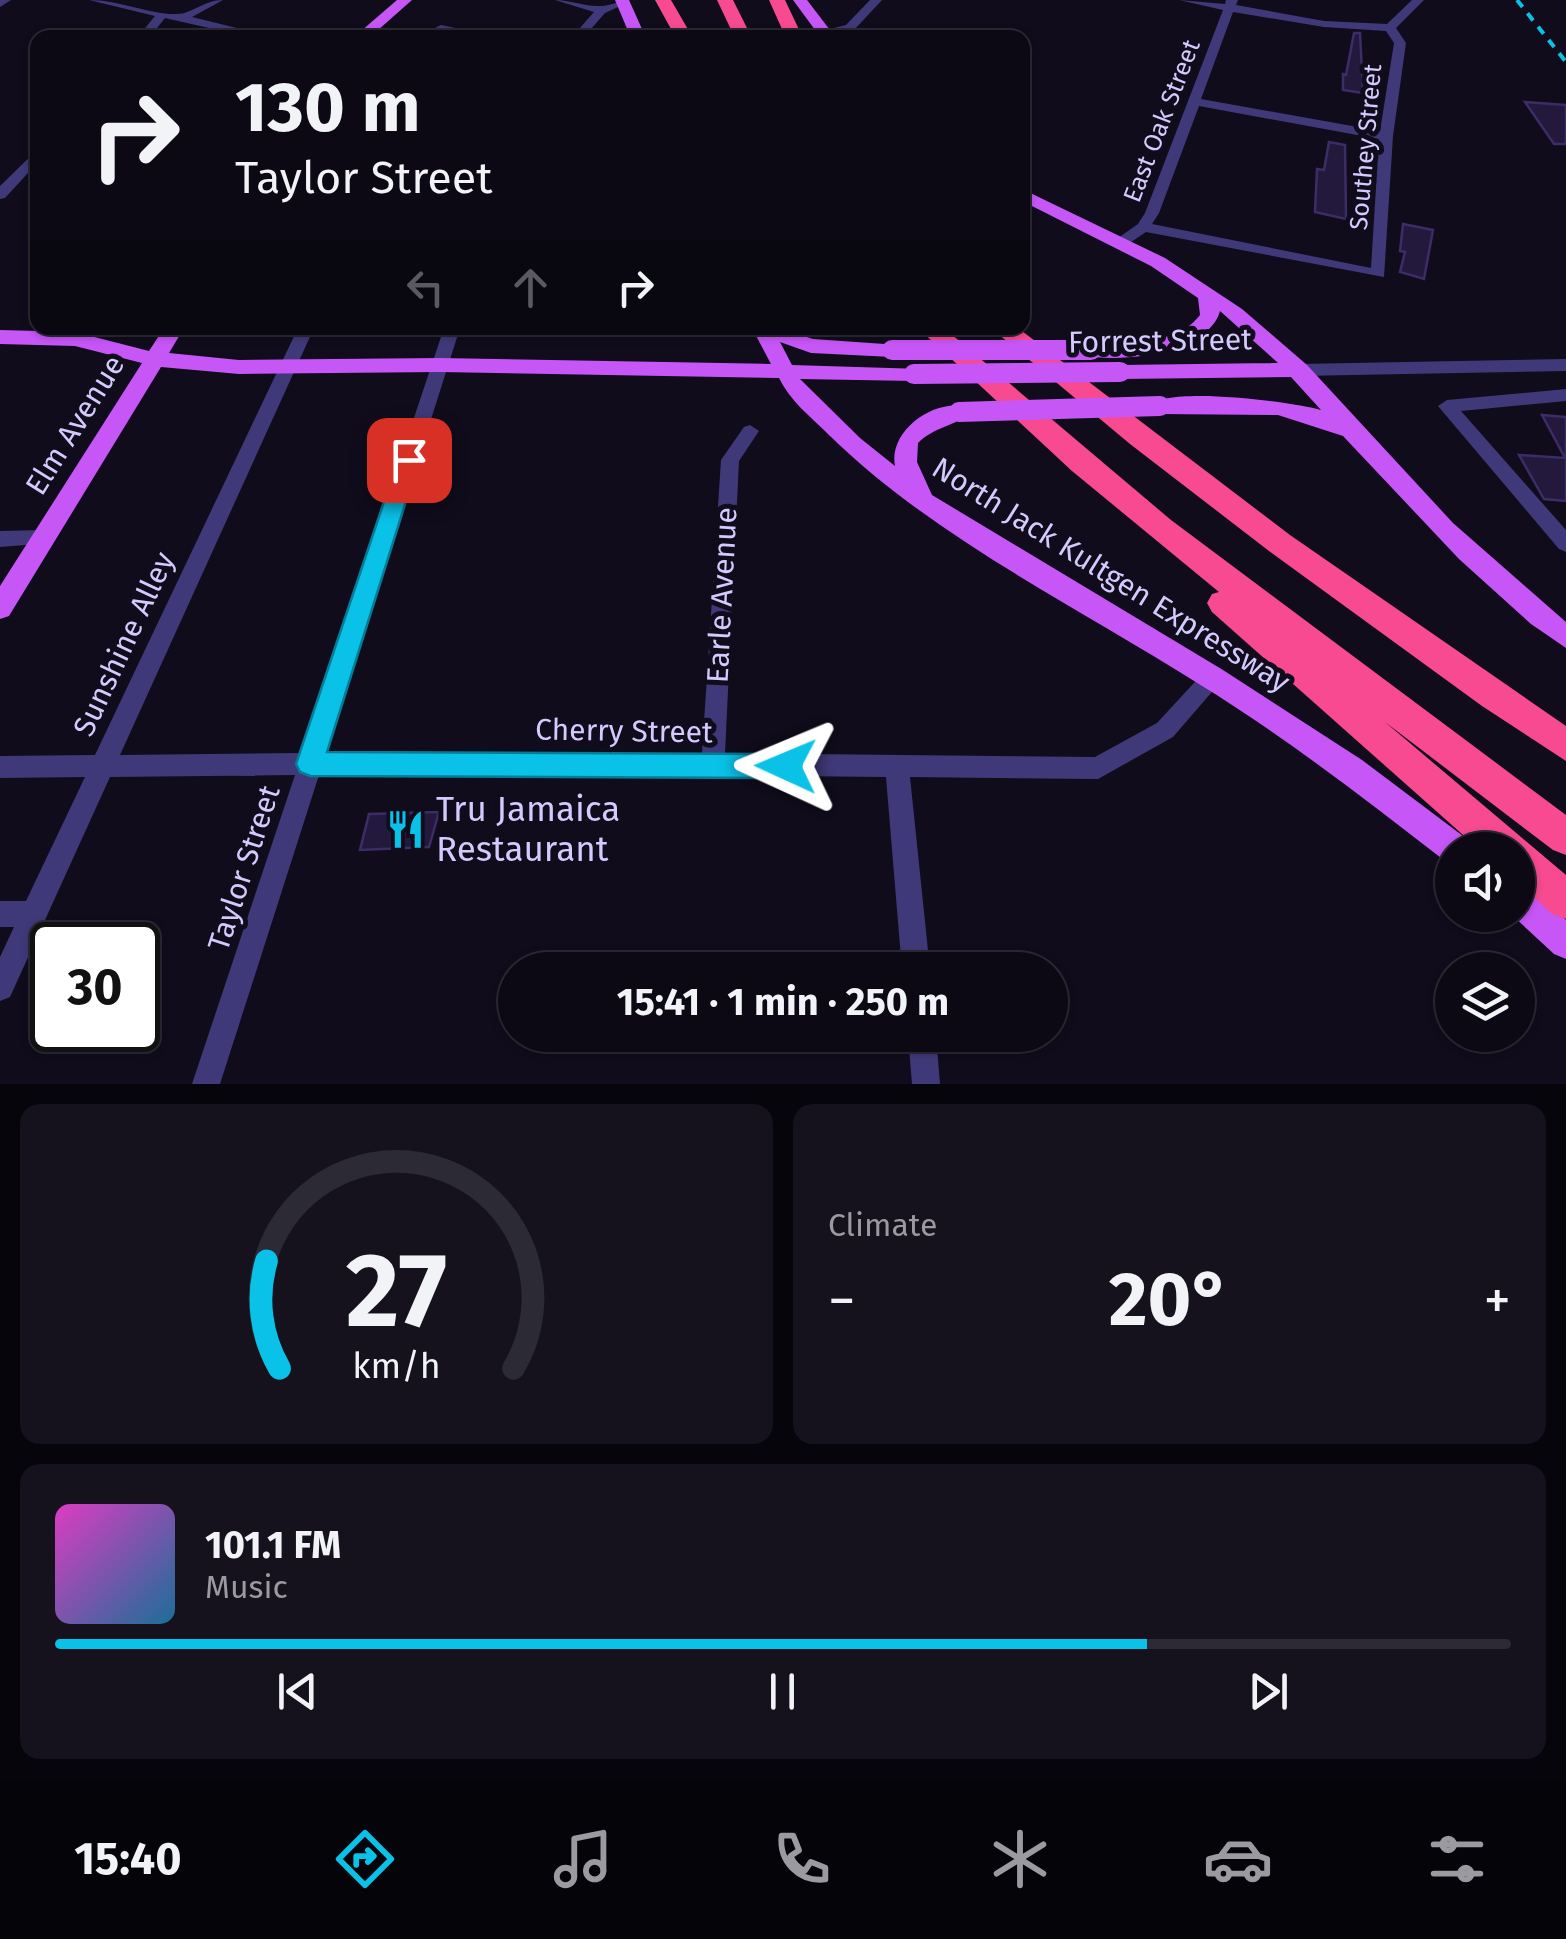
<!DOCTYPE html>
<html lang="en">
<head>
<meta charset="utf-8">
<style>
	:root { --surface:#0c0915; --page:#15121e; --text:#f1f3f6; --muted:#9a9aa0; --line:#2c2a34; --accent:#0ac1e8 }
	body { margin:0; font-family:"Fira Sans",sans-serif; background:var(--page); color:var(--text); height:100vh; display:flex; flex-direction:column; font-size:38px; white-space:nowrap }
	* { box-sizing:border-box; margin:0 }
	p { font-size:32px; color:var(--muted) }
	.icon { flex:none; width:55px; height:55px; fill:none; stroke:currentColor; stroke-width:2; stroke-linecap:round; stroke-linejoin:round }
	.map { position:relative; height:1084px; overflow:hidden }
	.panel { display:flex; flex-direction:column; gap:20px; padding:20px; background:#07050c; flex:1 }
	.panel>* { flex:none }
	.hud { position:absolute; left:30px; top:30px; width:1000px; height:305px; border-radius:20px; box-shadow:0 2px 8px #0004,0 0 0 2px var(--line); background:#0c0915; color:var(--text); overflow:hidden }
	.buttons { position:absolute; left:1435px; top:832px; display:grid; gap:20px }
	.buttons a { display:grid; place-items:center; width:100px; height:100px; border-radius:50%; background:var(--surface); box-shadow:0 2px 8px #0004,0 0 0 2px var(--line); font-size:50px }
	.speed { position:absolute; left:30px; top:922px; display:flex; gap:20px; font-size:50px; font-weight:700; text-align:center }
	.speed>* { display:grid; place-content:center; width:130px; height:130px; border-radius:50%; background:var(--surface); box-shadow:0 2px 8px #0004,0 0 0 2px var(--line); line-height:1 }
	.speed .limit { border:5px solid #111; border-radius:15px; background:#fff; color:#111 }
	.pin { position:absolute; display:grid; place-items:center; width:85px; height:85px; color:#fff; margin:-42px; border-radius:20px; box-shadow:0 5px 15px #0006 }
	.me { position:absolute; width:110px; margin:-55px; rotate:271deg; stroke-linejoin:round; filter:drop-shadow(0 0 8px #0008) }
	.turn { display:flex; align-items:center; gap:35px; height:210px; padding:0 40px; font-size:45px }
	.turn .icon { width:130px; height:130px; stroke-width:2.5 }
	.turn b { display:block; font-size:70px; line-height:85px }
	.lanes { display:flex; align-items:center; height:95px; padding:0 40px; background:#0003; justify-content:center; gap:50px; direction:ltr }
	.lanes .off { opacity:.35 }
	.big { font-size:75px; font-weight:700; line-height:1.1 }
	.panel .tile { flex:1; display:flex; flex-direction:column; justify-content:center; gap:15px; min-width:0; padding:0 35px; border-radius:20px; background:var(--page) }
	.panel .dial { align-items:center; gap:0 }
	.dial svg { height:260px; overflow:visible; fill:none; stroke:var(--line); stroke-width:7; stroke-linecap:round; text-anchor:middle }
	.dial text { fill:var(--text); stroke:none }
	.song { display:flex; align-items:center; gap:30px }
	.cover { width:120px; height:120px; border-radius:15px; background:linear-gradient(135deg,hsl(310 70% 55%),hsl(200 70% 35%)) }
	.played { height:10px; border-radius:5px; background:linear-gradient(90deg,var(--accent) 75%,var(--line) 75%) }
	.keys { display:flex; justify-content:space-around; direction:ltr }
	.heat { display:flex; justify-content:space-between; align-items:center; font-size:55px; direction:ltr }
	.panel .tiles { flex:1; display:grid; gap:20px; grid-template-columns:1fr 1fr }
	.tile:last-child { grid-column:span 2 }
	.trip { position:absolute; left:498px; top:952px; width:570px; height:100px; border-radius:50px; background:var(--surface); box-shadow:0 2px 8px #0004,0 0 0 2px var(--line); font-weight:700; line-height:100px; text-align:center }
	.menu { display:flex; height:160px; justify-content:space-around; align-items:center; background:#050408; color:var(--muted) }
	.menu .icon { width:70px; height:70px }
	.menu .selected { color:var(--accent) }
	.menu b { font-size:45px; color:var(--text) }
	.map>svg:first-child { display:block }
	.building { fill:#23193c; stroke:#3c2c67; stroke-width:2.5 }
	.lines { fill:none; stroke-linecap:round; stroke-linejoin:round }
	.minor { fill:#403979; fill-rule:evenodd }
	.major { fill:#c756f7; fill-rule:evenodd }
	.highway { fill:#f74a90; fill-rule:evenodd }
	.rail { stroke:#0ac1e8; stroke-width:4; stroke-dasharray:9 8; stroke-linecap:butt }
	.major-bridge { stroke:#c756f7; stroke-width:20 }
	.route { fill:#0ac1e8; stroke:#067d97; stroke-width:2.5 }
	.labels { text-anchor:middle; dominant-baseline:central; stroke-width:10; stroke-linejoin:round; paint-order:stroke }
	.far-street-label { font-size:25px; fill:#d3cafd; stroke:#100c1c }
	.street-label { font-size:30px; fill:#d3cafd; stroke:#100c1c }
	.near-poi-label { font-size:35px; fill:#d3cafd; stroke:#100c1c; text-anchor:start }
</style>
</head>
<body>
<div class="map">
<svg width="1566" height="1084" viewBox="0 0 1566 1084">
	<rect width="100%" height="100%" fill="#100c1c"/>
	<g class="building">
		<path d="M1354,33H1360L1363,93L1343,90V74L1346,75Z"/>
		<path d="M1525,102L1566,105V144H1554Z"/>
		<path d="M1329,142L1345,145L1346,219L1315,212L1317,169L1324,170Z"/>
		<path d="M1403,224L1433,230L1424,279L1400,272L1405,252L1400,251Z"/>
		<path d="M1542,415L1566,417V501L1544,499L1519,455L1565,458Z"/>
		<path d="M439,812L429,847L360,850L369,814Z"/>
	</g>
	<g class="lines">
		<g class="minor">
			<path d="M0,0H11L0,7Z"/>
			<path d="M89,0C120,0 150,15 177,14C192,14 204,0 223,0L192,17L277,38H253L165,18L149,38H137L155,16Z"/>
			<path d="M555,0C570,0 583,6 597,6C609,7 617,0 629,2L605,13L583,38H571L594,12Z"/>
			<path d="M870,0H882L854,30L822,35V31L846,25Z"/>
			<path d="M1179,0L1225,4L1226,0H1238L1236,5L1324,21L1387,24L1412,0H1424L1396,28L1406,43L1393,136L1384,277L1146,232L1128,244H1118V238L1138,224L1145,213L1223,10ZM1233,12L1324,27L1386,31L1394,43L1380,131L1201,99ZM1199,106L1379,139L1371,268L1152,224L1159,213Z"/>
			<path d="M441,25L489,35L494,38H470L437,30L435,28Z"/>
			<path d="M38,149V162L5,198L0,199V186Z"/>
			<path d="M298,328H314L120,755L302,753L444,328H460L325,753H702L721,460L744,427L750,425L759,431L739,461L725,753L1095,757L1157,723L1205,671L1213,669L1221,671L1224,678L1173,737L1098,779L910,777L930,970H902L886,777L516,773L319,775L220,1084H192L295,775L110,777L10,997L0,1001V957L14,927H0V901H26L85,777L0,778V756L95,755Z"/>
			<path d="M1566,359V371L1299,376L1290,370L1299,364Z"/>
			<path d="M1566,389V401L1461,411L1566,530V552L1559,549L1438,406L1447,400Z"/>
			<path d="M44,530L51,533L54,538L51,543L0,547V531Z"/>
			<path d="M908,1035H936L940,1084H912Z"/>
		</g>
		<g class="major">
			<path d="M397,0H412L369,38H353Z"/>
			<path d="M615,0H629L646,38H631Z"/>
			<path d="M793,0H807L836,38H821Z"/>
			<path d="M1022,189L1165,258L1242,309L1307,365L1453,523L1566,622V648L1531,624L1459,559L1343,436L1278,415L1160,414L1149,406C1167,385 1292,402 1321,410L1291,377L1120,379L1109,372L1120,365L1278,363L1220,311C1209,353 1120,364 1084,355L1080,350C1104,326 1167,358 1200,315L1198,298L1151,266L1022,201Z"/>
			<path d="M164,328H184L169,353L239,360L440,358L771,364L752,328H779L813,339L899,345L903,350L892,357L811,353L780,342L792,365L922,369L925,374L914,381L800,379L860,438L895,466C888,431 934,398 967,407L970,412C957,426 933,427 918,443L917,462L932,495L1223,670L1362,760L1467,839L1472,850H1452V864L1445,861C1365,799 1285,737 1199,684C1076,606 933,537 829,435C811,417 790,401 779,378L440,372L239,374L161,367L9,616L0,619V586L142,363L75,346L0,344V330L75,332L149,351Z"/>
			<path d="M1518,883L1529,888L1566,920V959L1554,954L1512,915H1518Z"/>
		</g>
		<g class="highway">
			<path d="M655,0H671L693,38H676Z"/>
			<path d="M717,0H733L752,38H735Z"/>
			<path d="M769,0H785L803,38H786Z"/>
			<path d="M918,328H944L1171,520L1566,815V855L1553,850L1385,722L1566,875V919L1552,914L1518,882V850H1480L1212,612L1207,603L1212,594L1219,592L1072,471Z"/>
			<path d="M991,328H1018L1290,535L1566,726V761L1482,706L1269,551L1130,444Z"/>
		</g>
		<path class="rail" d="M1517,0L1566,62"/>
		<g class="major-bridge">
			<path d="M892,350H1091"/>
			<path d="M914,374L1120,372"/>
			<path d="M959,412L1160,406"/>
		</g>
	</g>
	<path class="route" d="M409,453L419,460L327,752L786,754L796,757L800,766L796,775L786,778L310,776L300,772L296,764L398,460Z"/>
	<defs>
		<symbol id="restaurant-bare" viewBox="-9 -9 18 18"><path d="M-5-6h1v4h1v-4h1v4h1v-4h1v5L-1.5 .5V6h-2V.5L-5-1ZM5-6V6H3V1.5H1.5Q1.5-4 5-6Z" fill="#0ac1e8" stroke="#100c1c" stroke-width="2.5" paint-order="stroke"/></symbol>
	</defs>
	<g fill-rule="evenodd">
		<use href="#restaurant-bare" x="378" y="802" width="55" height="55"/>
	</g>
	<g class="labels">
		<g class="far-street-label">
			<text transform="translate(1162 121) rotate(-69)">East Oak Street</text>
			<text transform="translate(1366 147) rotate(-85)">Southey Street</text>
		</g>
		<g class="street-label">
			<text transform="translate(1160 341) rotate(-1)">Forrest Street</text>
			<text transform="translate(75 425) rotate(-58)">Elm Avenue</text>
			<text transform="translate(1111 575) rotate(32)">North Jack Kultgen Expressway</text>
			<text transform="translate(722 595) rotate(-87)">Earle Avenue</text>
			<text transform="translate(124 644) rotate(-65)">Sunshine Alley</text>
			<text transform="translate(624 731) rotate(1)">Cherry Street</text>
			<text transform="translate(244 868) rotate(-72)">Taylor Street</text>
		</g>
		<g class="near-poi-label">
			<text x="436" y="809">Tru Jamaica<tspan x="436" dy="40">Restaurant</tspan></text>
		</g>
	</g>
</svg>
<div class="buttons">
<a><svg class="icon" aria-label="sound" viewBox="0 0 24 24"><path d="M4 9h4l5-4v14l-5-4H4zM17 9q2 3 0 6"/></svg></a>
<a><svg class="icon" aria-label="layers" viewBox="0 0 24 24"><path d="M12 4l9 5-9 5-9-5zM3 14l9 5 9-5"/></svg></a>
</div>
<div class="speed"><div class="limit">30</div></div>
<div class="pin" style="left:409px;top:460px;background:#d93025"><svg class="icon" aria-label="arrive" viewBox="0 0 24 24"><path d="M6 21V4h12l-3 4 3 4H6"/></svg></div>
<svg class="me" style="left:786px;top:766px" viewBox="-20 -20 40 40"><path d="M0-17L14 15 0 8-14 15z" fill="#0ac1e8" stroke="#fff" stroke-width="4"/></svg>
<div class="trip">15:41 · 1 min · 250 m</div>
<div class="hud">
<div class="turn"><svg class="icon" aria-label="right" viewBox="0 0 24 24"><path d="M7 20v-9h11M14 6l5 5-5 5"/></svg><div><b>130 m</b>Taylor Street</div></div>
<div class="lanes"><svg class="icon off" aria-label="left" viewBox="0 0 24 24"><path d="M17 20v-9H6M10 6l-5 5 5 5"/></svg><svg class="icon off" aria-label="ahead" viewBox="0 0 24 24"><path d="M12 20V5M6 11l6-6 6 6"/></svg><svg class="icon" aria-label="right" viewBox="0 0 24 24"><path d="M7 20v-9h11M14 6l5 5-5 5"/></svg></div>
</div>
</div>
<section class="panel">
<div class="tiles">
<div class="tile dial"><svg viewBox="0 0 100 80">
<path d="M14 69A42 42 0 1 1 86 69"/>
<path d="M14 69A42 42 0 0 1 10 36" stroke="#0ac1e8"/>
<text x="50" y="56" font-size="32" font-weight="700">27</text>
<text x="50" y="72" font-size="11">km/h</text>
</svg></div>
<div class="tile"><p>Climate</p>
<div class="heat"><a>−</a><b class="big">20°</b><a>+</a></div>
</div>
<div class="tile">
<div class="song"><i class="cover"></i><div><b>101.1 FM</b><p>Music</p></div></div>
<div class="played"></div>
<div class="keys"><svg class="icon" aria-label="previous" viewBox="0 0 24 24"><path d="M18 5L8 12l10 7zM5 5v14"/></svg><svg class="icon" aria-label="pause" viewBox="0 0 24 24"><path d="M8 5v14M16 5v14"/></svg><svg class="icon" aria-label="next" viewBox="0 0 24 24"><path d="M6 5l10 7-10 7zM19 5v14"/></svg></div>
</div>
</div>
</section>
<nav class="menu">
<b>15:40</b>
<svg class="icon selected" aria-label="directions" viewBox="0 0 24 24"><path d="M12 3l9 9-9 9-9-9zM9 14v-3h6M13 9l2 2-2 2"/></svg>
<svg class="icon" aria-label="music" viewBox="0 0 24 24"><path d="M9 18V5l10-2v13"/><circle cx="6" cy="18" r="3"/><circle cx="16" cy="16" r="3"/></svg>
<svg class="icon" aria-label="phone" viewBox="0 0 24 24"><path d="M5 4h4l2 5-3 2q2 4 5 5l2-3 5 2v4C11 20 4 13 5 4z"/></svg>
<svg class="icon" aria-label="climate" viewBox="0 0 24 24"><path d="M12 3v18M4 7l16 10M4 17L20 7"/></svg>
<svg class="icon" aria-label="car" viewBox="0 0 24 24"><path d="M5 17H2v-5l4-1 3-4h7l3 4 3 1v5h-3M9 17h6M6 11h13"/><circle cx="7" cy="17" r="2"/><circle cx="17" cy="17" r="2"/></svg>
<svg class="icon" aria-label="filters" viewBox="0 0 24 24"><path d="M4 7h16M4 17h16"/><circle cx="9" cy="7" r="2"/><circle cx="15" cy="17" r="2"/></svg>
</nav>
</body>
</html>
